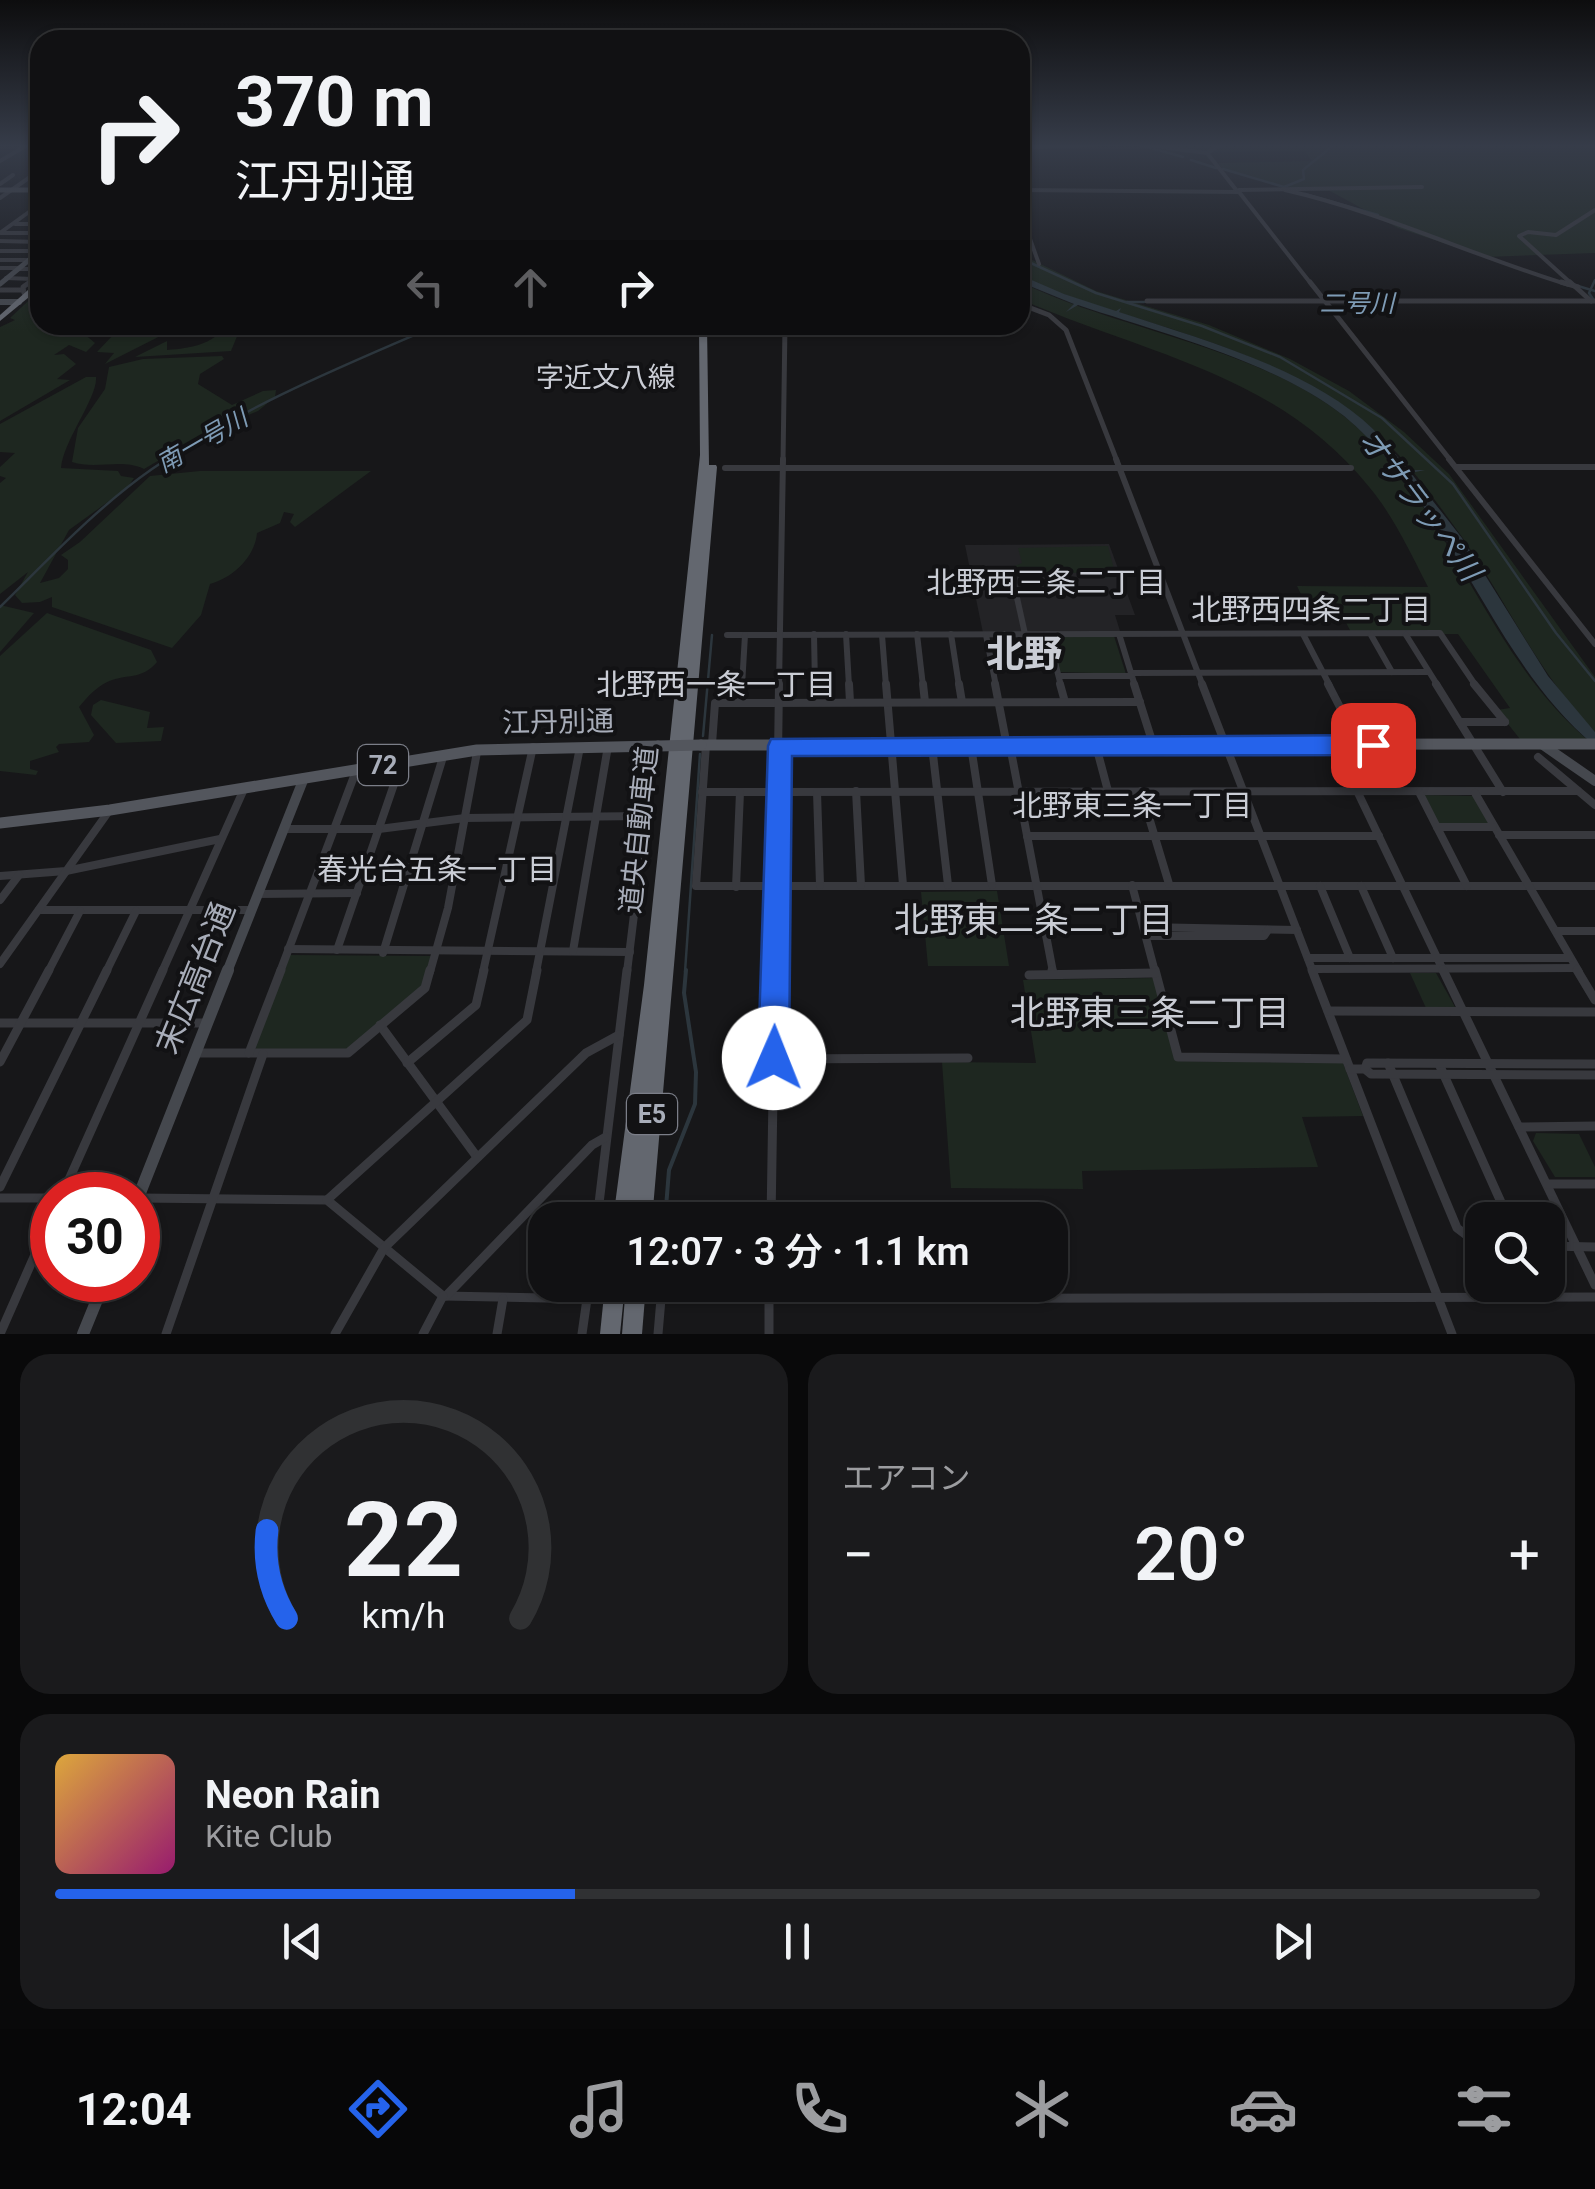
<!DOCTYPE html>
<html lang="ja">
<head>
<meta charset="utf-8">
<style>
	:root { --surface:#111113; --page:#1a1a1c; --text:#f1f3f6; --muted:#9c9da0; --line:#303133; --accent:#2563eb }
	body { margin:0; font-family:Roboto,"Noto Sans JP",sans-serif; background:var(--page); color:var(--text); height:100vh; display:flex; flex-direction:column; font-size:38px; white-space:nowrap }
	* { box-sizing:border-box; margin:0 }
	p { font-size:32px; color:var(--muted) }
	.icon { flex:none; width:55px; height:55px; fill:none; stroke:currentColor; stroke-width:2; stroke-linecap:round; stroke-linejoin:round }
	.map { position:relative; height:1334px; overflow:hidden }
	.sheet { display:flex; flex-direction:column; gap:20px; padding:20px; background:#09090a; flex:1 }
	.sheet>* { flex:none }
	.guide { position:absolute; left:30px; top:30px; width:1000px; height:305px; border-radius:30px; box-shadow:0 2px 8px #0004,0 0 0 2px var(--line); background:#111113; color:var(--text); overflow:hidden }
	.controls { position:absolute; left:1465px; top:1202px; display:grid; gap:20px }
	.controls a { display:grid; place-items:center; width:100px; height:100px; border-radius:20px; background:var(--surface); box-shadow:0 2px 8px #0004,0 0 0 2px var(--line); font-size:50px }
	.speed { position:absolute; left:30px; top:1172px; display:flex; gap:20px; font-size:50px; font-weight:700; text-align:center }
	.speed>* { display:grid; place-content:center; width:130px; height:130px; border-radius:50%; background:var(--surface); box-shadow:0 2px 8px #0004,0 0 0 2px var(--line); line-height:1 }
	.speed .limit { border:15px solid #d22; background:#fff; color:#111 }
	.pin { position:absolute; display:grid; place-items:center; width:85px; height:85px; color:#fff; margin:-42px; border-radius:20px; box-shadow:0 5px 15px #0006 }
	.me { position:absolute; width:110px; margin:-55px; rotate:1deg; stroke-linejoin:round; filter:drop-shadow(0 0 8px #0008) }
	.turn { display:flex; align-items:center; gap:35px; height:210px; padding:0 40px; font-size:45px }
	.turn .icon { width:130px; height:130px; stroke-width:2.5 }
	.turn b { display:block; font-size:70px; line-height:85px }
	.lanes { display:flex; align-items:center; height:95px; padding:0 40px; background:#0003; justify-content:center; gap:50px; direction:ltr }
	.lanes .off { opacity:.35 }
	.big { font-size:75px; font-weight:600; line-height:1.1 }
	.sheet .card { flex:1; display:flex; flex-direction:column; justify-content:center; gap:15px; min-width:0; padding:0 35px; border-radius:30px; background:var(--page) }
	.sheet .dial { align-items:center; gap:0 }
	.dial svg { height:260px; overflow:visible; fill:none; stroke:var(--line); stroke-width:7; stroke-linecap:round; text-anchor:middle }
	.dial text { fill:var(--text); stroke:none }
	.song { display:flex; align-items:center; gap:30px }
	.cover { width:120px; height:120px; border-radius:15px; background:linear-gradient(135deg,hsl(40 70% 55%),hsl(320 70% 35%)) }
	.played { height:10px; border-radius:5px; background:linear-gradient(90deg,var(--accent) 35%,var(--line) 35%) }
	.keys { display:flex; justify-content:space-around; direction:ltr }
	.heat { display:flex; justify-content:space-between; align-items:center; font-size:55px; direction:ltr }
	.sheet .tiles { flex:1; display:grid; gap:20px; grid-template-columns:1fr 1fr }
	.card:last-child { grid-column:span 2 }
	.trip { position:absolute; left:528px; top:1202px; width:540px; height:100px; border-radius:30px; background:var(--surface); box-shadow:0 2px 8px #0004,0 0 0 2px var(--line); font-weight:600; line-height:100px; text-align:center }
	.dock { display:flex; height:160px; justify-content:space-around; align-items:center; background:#070708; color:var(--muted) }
	.dock .icon { width:70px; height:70px }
	.dock .selected { color:var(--accent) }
	.dock b { font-size:45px; color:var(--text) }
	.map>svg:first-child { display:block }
	.built { fill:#232326 }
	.green { fill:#1e2720 }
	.water { fill:#2c363d }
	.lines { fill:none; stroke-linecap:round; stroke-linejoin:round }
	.stream-far1 { stroke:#2c363d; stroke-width:2.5 }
	.stream { stroke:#2c363d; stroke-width:4 }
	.street-far4 { stroke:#38393e; stroke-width:4 }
	.street-far3 { stroke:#38393e; stroke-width:5 }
	.street-far2 { stroke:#38393e; stroke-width:6 }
	.street-far1 { stroke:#38393e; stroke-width:8 }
	.street { stroke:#38393e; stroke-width:9 }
	.secondary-far3 { stroke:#45484e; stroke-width:5 }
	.secondary-far2 { stroke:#45484e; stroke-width:6 }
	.secondary-far1 { stroke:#45484e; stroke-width:10 }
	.secondary { stroke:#45484e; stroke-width:12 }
	.primary { stroke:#53565d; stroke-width:11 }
	.highway { fill:#63676f; fill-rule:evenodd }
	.street-bridge { stroke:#38393e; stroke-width:9 }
	.primary-bridge { stroke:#53565d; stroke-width:11 }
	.route { fill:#2563eb; stroke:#184099; stroke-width:2.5 }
	.labels { text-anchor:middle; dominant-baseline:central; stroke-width:8; stroke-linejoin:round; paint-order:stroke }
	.far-water-label { font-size:25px; font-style:italic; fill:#7e9bb5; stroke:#121214 }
	.shield { fill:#121214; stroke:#7b7e88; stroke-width:2.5 }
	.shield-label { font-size:25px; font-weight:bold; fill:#a8adb9 }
	.far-quarter-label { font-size:28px; fill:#cacdd5; stroke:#121214 }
	.street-label { font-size:28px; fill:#a8adb9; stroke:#121214 }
	.water-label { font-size:30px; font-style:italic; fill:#7e9bb5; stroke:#121214 }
	.neighbourhood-label { font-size:30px; fill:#cacdd5; stroke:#121214 }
	.near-street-label { font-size:32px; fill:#a8adb9; stroke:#121214 }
	.near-neighbourhood-label { font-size:35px; fill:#cacdd5; stroke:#121214 }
	.district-label { font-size:38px; font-weight:bold; fill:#cacdd5; stroke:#121214 }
</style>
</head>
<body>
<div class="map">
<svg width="1595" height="1334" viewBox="0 0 1595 1334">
	<rect width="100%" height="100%" fill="#171719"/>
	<path class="built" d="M1109,544L1135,615H1115L1120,631L983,633L965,545Z"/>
	<g class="green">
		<path d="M1161,144H1595V253L1486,257L1398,228L1330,191L1292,189L1223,170L1218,163L1312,161L1305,151L1185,153Z"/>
		<path d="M1020,254L1096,291L1209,325L1290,359L1349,391L1404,432L1449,474L1595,677V732C1539,675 1507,602 1462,537C1435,500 1404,455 1369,426C1276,348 1151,328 1041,286L1020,275Z"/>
		<path d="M1020,282C1124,333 1275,349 1360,430C1455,520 1489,658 1590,742L1523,743L1497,710L1510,708L1458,634H1352L1342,615H1311L1297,586L1428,587C1411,554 1394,517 1370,488C1278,373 1147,355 1020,299Z"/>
		<path d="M40,290V325H91L83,333L95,343L86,352L69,345L54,355L64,354L76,364L57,379L70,380L0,421V327L15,320L10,318Z"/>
		<path d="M116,325H182L105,364L114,353L97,352L114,334L126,329Z"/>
		<path d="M228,325H236L231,331L238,334L231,351L135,357L167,341V350C192,348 211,345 228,325Z"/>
		<path d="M222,356L224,359L200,374L198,384L232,405L263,391L276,390L275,397L258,411L204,434L144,469C122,458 96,470 72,462L78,428L105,389L109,367L143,359Z"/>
		<path d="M86,377H96C98,397 63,441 61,468L118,471L121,476L134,478L127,488L69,530L40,583L59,578L68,569V560L61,555L80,542L150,476L200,471H371L295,527L290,522L294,514L284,512L280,523L257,533C255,557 233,578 210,584L201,615L172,648L52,607V597L40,602L22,603L15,595L28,572L0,594V483L6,478L0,476V467L15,453L0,452V424Z"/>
		<path d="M1108,546L1116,577L1094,578L1092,572L1016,576L1014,566L1022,563L1018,548Z"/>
		<path d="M0,605L34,613L0,652Z"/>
		<path d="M47,613L151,650L157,662C142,679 131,674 112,680C99,684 87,697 79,707L94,735L89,742L59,744L56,747L59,752L30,761V769L38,771L36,775L0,771V656Z"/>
		<path d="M1114,636L1126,674L1060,672L1051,637Z"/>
		<path d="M101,700L150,712L147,728L164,727L161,741L116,743L91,715L93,705Z"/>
		<path d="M1422,795L1474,796L1491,825L1437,824Z"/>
		<path d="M997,891L1009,966H928L921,892Z"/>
		<path d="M290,955L431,956L423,985L345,1053H253Z"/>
		<path d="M1410,973H1436L1455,1007L1426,1008Z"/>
		<path d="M1153,978L1177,1061L1343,1063L1363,1116L1302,1117L1318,1167L1082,1171L1083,1189L951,1188L942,1062L1036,1063L1023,980Z"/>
		<path d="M1536,1133L1579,1134L1595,1167V1177H1555L1533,1141Z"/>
	</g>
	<path class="water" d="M1020,275L1064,294L1116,311L1121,308L1119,312C1200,339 1310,368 1373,429C1386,442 1397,457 1409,470H1425L1411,473L1462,538L1548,676L1595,732V746C1527,689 1492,612 1445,539C1417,495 1384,449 1344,416C1276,362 1161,333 1078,305L1066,312L1074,304L1020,282Z"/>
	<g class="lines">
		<g class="stream-far1">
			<path d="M1137,144L1183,157"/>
			<path d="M1191,160L1216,168"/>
			<path d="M1223,169L1284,187L1304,179L1303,170L1335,144"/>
			<path d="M1305,194L1378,215"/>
			<path d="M1020,258L1096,293L1202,326L1280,357L1382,418L1453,484L1556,633L1595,681"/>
			<path d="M1578,286L1595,291"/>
			<path d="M1593,299L1589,293L1595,280"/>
			<path d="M1127,302H1144"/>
			<path d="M0,607C49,559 96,508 152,469C240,408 340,367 438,325"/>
			<path d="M703,736L712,635"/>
			<path d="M685,972L700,754"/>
		</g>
		<path class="stream" d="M665,1220L669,1170L695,1104L696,1072L684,993L686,970"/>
		<g class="street-far4">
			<path d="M1139,144L1207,153L1237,191"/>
			<path d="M1020,148L1104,144"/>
			<path d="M1207,153L1222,144"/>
			<path d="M0,161L29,144"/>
			<path d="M0,184L13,175"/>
			<path d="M1020,190L1239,192L1312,285"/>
			<path d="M1239,190L1422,187"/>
			<path d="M1285,190C1382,212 1473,256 1569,285"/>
			<path d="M0,198L33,175"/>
			<path d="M1020,211L1039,264"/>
			<path d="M15,224H40"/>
			<path d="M0,233L40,204"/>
			<path d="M1,233H40"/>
			<path d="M0,241L40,242"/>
			<path d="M0,251H40"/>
			<path d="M0,260H29"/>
			<path d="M0,268H19"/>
			<path d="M18,269H40"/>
			<path d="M6,278L33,279"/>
			<path d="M26,285L40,274"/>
			<path d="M1573,285L1519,236L1528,232L1556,235L1595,210"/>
		</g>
		<g class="street-far3">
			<path d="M1310,282L1451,461"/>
			<path d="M1561,282L1578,287"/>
			<path d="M1570,282L1591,301"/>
			<path d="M0,290H21"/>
			<path d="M24,293L23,287L30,282"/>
			<path d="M1147,301H1595"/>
			<path d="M1020,304L1049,315L1066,330L1117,461"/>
			<path d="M783,461L785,325"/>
		</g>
		<g class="street-far2">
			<path d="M1116,459L1203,686"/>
			<path d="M1449,459L1595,644"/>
			<path d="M1456,467H1595"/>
			<path d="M725,468H1351"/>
			<path d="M1012,575L1025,634"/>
			<path d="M814,634L815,686"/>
			<path d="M846,634L849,686"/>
			<path d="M917,634L923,686"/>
			<path d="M951,634L959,686"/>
			<path d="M1048,634L1061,686"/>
			<path d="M1119,634L1135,686"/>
			<path d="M1303,634L1330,686"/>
			<path d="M727,635L1440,633L1476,686"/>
			<path d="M882,635L886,686"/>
			<path d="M986,635L996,686"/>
			<path d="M1371,635L1392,672"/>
			<path d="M1406,635L1438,686"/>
			<path d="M992,667H1056"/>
			<path d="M1131,673L1428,672"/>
			<path d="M1059,676H1132"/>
			<path d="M742,686L745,635"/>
			<path d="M779,686L783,459"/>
		</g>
		<g class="street-far1">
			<path d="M815,684V702"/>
			<path d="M849,684L850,702"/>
			<path d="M886,684L903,885"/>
			<path d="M923,684L925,702"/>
			<path d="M959,684L962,702"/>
			<path d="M995,684L1007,746"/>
			<path d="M1060,684L1065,702"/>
			<path d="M1134,684L1153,744"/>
			<path d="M1202,684L1313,972"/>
			<path d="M1328,684L1359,744"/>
			<path d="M1436,684L1503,792"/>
			<path d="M1474,684L1505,722"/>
			<path d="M741,702L742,684"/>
			<path d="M1460,722H1505"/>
			<path d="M712,744L715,703L1140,702"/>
			<path d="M706,745L696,886H1595"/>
			<path d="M1335,745L1444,972"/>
			<path d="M932,746L948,885"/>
			<path d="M971,746L992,885"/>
			<path d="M1010,746L1053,972"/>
			<path d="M1096,746L1108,791"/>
			<path d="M1538,757L1595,805"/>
			<path d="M856,791L861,885"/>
			<path d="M1141,791L1169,884"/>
			<path d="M702,792L1578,791"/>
			<path d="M817,792L820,885"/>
			<path d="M1419,792L1467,886"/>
			<path d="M1475,793L1579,972"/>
			<path d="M1437,827H1493"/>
			<path d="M284,829H379L465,818L646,816"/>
			<path d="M1499,835H1595"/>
			<path d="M1027,836H1379"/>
			<path d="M0,876L66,871L220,839"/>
			<path d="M1132,885L1155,972"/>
			<path d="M1320,886L1350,958"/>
			<path d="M1361,886L1393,958"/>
			<path d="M736,887L740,792"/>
			<path d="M258,894L357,893"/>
			<path d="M0,900L19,875"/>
			<path d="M39,910H252"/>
			<path d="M1144,927L1297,930"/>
			<path d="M1556,931H1595"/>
			<path d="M1146,936H1264L1268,930"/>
			<path d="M288,949L630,952"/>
			<path d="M337,950L401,764"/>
			<path d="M573,951L608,746"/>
			<path d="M383,953L443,757"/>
			<path d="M1308,958H1570"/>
			<path d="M0,964L109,811"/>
			<path d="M1312,969L1576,968"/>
			<path d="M48,972L80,911"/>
			<path d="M106,972L136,911"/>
			<path d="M162,972L244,789"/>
			<path d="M280,972L356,771"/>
			<path d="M430,972L448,908L477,752"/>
			<path d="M483,972L533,747"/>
			<path d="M536,972L580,747"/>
			<path d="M627,972L646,816L642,746"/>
			<path d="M775,972L779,684"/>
		</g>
		<g class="street">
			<path d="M1052,970L1053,974"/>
			<path d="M1155,970L1178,1057L1346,1059"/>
			<path d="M1312,970L1452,1334"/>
			<path d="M1443,970L1595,1285"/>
			<path d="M1577,970L1595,1000"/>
			<path d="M1029,975L1155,973"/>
			<path d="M1328,1011L1595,1012"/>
			<path d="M0,1023H205"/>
			<path d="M380,1025L477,1157"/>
			<path d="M195,1053H348L425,988L430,970"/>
			<path d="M249,1053L281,970"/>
			<path d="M774,1059L968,1058"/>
			<path d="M0,1062L49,970"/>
			<path d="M407,1063L476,1005L484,970"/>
			<path d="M1388,1063L1457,1228L1482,1247"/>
			<path d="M1439,1064L1509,1220"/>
			<path d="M1350,1069H1365L1371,1074L1595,1075"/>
			<path d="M1365,1069L1367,1063L1595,1064"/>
			<path d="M1519,1127L1595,1126"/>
			<path d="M1547,1184H1595"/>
			<path d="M0,1187L107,970"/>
			<path d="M62,1195L163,970"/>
			<path d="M0,1198H52"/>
			<path d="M139,1198L327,1200L443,1296L597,1299"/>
			<path d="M327,1200L527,1020L537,970"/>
			<path d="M597,1220L627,970"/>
			<path d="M771,1220L775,970"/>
			<path d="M1548,1246L1595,1247"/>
			<path d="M769,1285V1334"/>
			<path d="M446,1296L592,1145L606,1137"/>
			<path d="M651,1299L1595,1297"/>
			<path d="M0,1334L52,1216"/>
			<path d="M166,1334L263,1054"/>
			<path d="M335,1334L384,1248L586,1053L619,1035"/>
			<path d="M423,1334L443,1296"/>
			<path d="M497,1334L503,1299"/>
			<path d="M582,1334L589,1285"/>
			<path d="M658,1334L661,1299"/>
		</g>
		<g class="secondary-far3">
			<path d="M0,190H40"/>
			<path d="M0,284L40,251"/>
		</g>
		<path class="secondary-far2" d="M0,302H19"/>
		<g class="secondary-far1">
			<path d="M1543,745L1595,781"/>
			<path d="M227,972L304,778"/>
		</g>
		<g class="secondary">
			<path d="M138,1198L228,970"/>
			<path d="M83,1334L105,1280"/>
		</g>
		<g class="primary">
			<path d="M701,745L1595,744"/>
			<path d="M0,823L110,810L477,750L658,746"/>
		</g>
		<g class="highway">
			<path d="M37,282H40V288L0,321V315Z"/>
			<path d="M699,325H707L709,465H716L717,467L652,1220H613L644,985L700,455Z"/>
			<path d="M605,1285H625L620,1334H600Z"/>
			<path d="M626,1285H646L642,1334H622Z"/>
		</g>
		<path class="street-bridge" d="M597,1299H651"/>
		<path class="primary-bridge" d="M658,746L701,745"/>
	</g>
	<linearGradient id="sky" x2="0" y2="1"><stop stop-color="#0d0d0e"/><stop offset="0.44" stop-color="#363c49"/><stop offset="1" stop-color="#363c49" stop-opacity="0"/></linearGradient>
	<rect width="1595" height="331" fill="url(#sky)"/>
	<path class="route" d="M1373,735L1381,738L1385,745L1381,752L1373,755L792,756L789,1058L785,1070L774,1074L762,1070L758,1058L768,746L771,739Z"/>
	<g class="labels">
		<g class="far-water-label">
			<text x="1357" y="303">二号川</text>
			<text transform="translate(202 441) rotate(-30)">南一号川</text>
		</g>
		<g class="shield">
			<rect x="358" y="745" width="50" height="40" rx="8"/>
			<rect x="627" y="1094" width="50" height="40" rx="8"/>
		</g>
		<g class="shield-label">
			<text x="383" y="765">72</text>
			<text x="652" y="1114">E5</text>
		</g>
		<g class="far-quarter-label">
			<text x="606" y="377">字近文八線</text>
		</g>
		<g class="street-label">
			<text transform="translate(558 722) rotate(-1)">江丹別通</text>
			<text transform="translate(639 830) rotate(-84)">道央自動車道</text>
		</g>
		<g class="water-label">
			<text transform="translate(1420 505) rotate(53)">オサラッペ川</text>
		</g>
		<g class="neighbourhood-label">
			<text x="1046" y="582">北野西三条二丁目</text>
			<text x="1311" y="609">北野西四条二丁目</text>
			<text x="716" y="684">北野西一条一丁目</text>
			<text x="1132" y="805">北野東三条一丁目</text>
			<text x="437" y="869">春光台五条一丁目</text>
		</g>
		<g class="near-street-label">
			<text transform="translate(195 978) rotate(-68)">末広高台通</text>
		</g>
		<g class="near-neighbourhood-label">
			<text x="1034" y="920">北野東二条二丁目</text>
			<text x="1150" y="1013">北野東三条二丁目</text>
		</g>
		<g class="district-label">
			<text x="1024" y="654">北野</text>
		</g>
	</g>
</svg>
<div class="controls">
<a><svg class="icon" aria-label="search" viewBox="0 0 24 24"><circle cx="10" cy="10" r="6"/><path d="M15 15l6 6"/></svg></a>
</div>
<div class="speed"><div class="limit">30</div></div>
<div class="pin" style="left:1373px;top:745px;background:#d93025"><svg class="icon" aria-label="arrive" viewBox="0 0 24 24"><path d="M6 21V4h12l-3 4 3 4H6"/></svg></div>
<svg class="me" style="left:774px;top:1058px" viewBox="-20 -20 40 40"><circle r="19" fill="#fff"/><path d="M0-13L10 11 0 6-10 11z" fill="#2563eb"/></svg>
<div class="trip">12:07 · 3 分 · 1.1 km</div>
<div class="guide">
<div class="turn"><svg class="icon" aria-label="right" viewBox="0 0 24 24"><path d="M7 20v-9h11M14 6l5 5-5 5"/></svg><div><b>370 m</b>江丹別通</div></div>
<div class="lanes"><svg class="icon off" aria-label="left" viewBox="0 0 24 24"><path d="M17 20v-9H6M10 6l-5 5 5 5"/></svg><svg class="icon off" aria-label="ahead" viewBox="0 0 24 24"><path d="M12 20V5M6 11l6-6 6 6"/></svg><svg class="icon" aria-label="right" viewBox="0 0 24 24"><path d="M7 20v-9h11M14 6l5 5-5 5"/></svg></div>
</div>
</div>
<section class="sheet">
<div class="tiles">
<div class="card dial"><svg viewBox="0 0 100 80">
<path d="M14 69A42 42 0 1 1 86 69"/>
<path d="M14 69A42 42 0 0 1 8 42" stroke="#2563eb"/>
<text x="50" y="56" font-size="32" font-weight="700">22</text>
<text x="50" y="72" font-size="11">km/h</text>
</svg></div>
<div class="card"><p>エアコン</p>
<div class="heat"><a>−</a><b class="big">20°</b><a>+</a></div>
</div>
<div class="card">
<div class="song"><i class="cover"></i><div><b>Neon Rain</b><p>Kite Club</p></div></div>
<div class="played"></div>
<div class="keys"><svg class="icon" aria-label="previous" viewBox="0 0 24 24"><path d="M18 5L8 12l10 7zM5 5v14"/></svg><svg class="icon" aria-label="pause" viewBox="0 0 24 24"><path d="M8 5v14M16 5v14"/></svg><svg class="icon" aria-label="next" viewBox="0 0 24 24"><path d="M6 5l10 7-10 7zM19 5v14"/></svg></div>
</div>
</div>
</section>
<nav class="dock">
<b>12:04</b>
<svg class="icon selected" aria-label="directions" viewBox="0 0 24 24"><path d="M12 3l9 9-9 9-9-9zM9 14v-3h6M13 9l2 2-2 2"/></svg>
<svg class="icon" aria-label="music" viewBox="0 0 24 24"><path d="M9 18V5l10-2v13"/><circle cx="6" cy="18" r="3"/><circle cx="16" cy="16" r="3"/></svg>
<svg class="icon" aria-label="phone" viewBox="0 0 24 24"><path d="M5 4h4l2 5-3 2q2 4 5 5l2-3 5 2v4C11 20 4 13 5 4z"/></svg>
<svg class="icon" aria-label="climate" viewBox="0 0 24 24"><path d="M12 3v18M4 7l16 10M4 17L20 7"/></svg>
<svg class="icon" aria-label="car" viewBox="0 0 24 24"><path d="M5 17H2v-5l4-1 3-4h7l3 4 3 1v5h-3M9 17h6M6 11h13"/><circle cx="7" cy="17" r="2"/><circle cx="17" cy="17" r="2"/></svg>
<svg class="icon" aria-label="filters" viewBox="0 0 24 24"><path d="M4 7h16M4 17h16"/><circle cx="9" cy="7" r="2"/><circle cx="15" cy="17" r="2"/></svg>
</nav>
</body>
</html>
